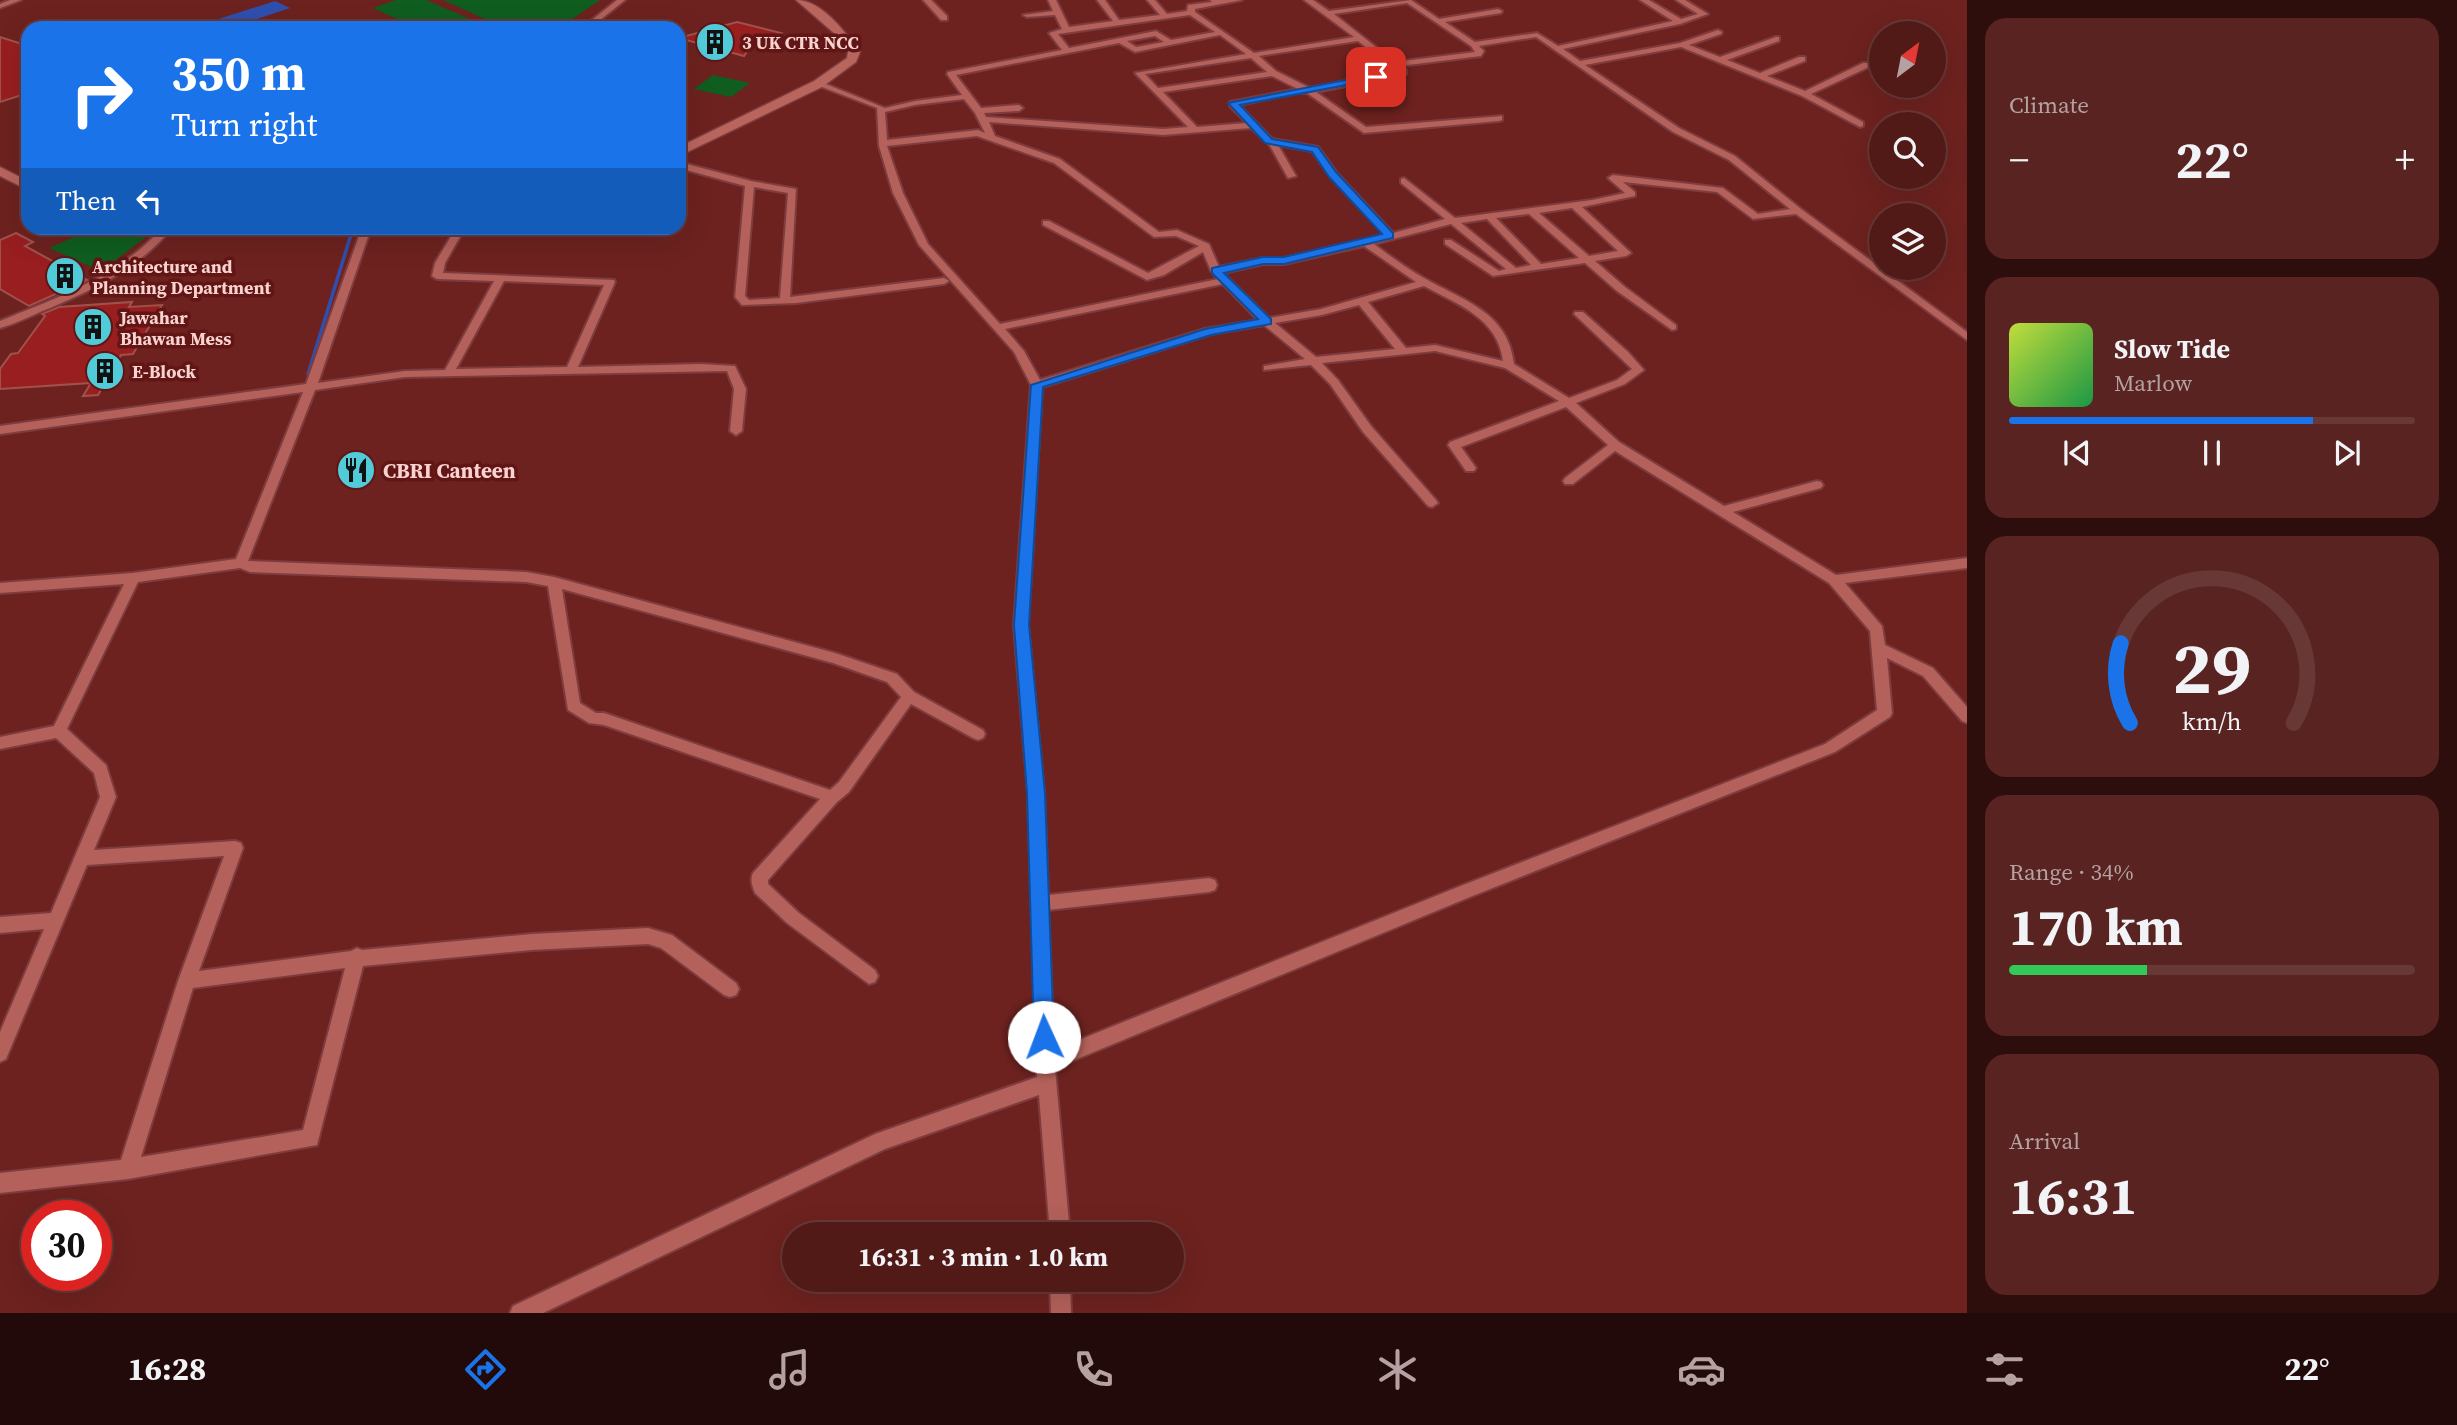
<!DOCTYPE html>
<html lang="en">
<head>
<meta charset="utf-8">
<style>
	:root { --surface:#521a17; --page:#582320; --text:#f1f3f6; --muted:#b5a1a1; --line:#683836; --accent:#1a73e8 }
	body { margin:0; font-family:"Source Serif 4",serif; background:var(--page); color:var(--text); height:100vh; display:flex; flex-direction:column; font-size:26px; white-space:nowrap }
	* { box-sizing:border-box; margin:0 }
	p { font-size:23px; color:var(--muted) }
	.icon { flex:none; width:38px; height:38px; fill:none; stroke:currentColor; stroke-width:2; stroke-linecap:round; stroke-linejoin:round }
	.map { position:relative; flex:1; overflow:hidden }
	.side { display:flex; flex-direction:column; gap:18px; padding:18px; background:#2d0e0d; width:490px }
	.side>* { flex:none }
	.hud { position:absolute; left:21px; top:21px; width:665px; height:214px; border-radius:21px; box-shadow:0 7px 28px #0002,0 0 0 2px var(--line); background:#1a73e8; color:#fff; overflow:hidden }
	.needle { width:46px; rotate:32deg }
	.fabs { position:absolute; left:1869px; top:21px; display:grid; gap:14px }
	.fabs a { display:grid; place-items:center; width:77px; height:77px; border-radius:50%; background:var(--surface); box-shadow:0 7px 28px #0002,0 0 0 2px var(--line); font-size:35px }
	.speed { position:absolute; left:21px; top:1200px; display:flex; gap:14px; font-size:35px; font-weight:700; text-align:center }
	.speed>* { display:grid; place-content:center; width:91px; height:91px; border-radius:50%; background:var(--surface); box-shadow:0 7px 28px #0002,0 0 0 2px var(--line); line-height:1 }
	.speed .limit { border:10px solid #d22; background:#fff; color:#111 }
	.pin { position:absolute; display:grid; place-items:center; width:60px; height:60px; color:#fff; margin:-30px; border-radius:14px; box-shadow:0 4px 10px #0006 }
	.me { position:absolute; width:77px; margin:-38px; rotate:358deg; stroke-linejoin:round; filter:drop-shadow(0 0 5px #0008) }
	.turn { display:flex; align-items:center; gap:24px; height:147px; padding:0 35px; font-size:32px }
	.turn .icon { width:91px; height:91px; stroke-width:2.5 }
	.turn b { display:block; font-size:49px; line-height:60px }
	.then { display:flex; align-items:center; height:66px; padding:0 35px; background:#0003; gap:14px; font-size:26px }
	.big { font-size:52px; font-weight:700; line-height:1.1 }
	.side .tile { flex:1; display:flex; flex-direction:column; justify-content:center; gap:10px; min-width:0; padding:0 24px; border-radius:21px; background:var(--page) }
	.side .dial { align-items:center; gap:0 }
	.dial svg { height:182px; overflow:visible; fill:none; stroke:var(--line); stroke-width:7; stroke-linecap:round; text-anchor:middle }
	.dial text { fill:var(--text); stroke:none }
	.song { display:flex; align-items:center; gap:21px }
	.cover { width:84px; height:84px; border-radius:10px; background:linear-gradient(135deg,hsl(70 70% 55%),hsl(140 70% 35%)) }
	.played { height:7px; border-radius:4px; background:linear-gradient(90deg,var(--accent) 75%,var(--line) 75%) }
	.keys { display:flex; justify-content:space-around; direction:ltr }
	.heat { display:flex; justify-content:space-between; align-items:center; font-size:38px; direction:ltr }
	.charge { height:10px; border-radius:5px; background:linear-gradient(90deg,#34c759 34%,var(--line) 0) }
	.trip { position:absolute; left:782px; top:1222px; width:402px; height:70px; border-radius:35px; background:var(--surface); box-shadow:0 7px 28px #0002,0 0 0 2px var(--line); font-weight:700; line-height:70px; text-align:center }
	.dock { display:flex; height:112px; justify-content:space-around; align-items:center; background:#210a09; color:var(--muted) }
	.dock .icon { width:49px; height:49px }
	.dock .selected { color:var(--accent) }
	.dock b { font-size:32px; color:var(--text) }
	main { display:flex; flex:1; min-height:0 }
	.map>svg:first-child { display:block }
	.green { fill:#0f5e20 }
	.water { fill:#2f4faf }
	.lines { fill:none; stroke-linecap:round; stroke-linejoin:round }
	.stream { stroke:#2f4faf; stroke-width:3.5 }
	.building { fill:#981e20; stroke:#a1514b; stroke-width:2 }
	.street-casing { stroke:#7e3c3e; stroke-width:4 }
	.secondary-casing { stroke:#7e3c3e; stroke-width:3 }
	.street { fill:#b3615a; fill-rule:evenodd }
	.secondary { fill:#b8655e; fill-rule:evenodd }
	.route { fill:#1a73e8; stroke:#114b97; stroke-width:2 }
	.labels { text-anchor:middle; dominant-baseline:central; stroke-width:7; stroke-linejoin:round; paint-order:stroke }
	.far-poi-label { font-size:18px; font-weight:bold; fill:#f9d3cf; stroke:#611615; text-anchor:start }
	.poi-label { font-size:21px; font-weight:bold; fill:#f9d3cf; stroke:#611615; text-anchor:start }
</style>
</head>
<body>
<main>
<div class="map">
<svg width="1967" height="1313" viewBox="0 0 1967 1313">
	<rect width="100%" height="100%" fill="#6d221f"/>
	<g class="green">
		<path d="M396,0H426L491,28H417L373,8Z"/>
		<path d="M443,0H600L559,28H505Z"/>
		<path d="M713,75L750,83L731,97L694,89Z"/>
		<path d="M95,228H158L101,271L49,248Z"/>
	</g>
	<path class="water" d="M275,1L290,8L230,28L212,21Z"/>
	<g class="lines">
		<path class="stream" d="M308,374L353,228"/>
	</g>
	<g class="building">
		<path d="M737,22L781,33L758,45L752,44L744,56L679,38Z"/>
		<path d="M0,37L28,46V93L0,102Z"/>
		<path d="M16,233L33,242L25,246L87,280L29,306L0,289V240Z"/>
		<path d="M132,302L129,307L162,305L133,354L121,355L98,395L83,396L91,383L0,389V369L11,354L18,353L45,316L42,314L59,307Z"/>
	</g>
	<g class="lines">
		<defs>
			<g id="street">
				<path d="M10,0H21L0,8V4Z"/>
				<path d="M617,0H625L600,20L620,28H608L596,24L591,28H582Z"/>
				<path d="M923,0H931L947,16V20H941Z"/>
				<path d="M1048,0H1056L1069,27L1113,21L1097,0H1105L1119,20L1160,15L1147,0H1155L1167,14L1187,11L1188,5L1212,2L1210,0H1242L1195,9V12L1254,53L1354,37L1304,0H1313L1329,11L1411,0L1439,19L1498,9L1502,11L1501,13L1445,22L1475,42L1537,33L1558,46L1673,21L1640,0H1649L1681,19L1698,14L1676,0H1685L1708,14L1680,24L1563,49L1580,61L1680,43L1718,30L1722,32L1721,34L1689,45L1720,57L1776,37H1779V41L1727,60L1760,73L1799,57H1805V61L1767,76L1805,91L1863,63H1869V67L1811,94L1863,122V126L1860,127L1802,96L1681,47L1585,65L1679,128L1735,156L1801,209L1967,332V340L1796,214L1753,219L1717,192L1623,182L1635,192V196L1582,207L1631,253L1626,256L1595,261L1625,287L1676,325V329L1672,330L1617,291L1585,263L1493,276L1445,244V240H1451L1499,271L1506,269L1451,224L1374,244C1390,256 1406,268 1424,278C1464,301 1508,312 1514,364L1569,398L1617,380L1632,369L1574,314L1575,312H1583L1628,352L1644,370L1625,384L1576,403L1619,442L1724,506L1817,481L1821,482L1823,485L1821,488L1733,512L1836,575L1967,558V568L1845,583L1882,626L1885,645L1933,668L1967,707V723L1962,721L1923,676L1887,658L1892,713L1890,717L1835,752L1470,897L1055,1068L1070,1234H1050L1039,1095L885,1149L543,1313H510L513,1306L875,1134L1037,1077L1028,793L1014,625L1031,385L1014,352L919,245L893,193L879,146L877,108L814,84L821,82L885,108L915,101L962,95L947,74L948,72L1062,50L1049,33L1062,29L1055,15L1027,17L1023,15L1053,11ZM1407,3L1471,46L1475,52L1395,62L1334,14ZM1190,15L1215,32L1171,40L1156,31L1069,48L1058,34ZM1220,35L1246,54L1135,73L1188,127L1163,129L986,117L984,113L1019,111L1023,108L1019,105L981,108L956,75L1119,43L1135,52ZM1155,36L1164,42L1136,47L1127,41ZM1536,37L1673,132L1729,160L1790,209L1758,214L1723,188L1613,175L1608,178L1625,193L1592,200L1455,218L1404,178L1401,179V183L1445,219L1393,233L1336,172L1318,147L1272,139L1239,105L1295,93H1307L1364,133L1499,121L1502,120V116L1366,127L1316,92L1406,74V70L1400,66L1481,56L1484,51L1479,46ZM1358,41L1397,71L1310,88L1276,71L1259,56ZM1251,58L1267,72L1158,88L1145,74ZM1272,76L1298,89L1230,102V106L1247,123L1197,127L1163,92ZM964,99L975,113L985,133L978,130L887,140L885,112L915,105ZM989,122L1163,135L1251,128L1269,144L1288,178L1296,176L1278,145L1312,151L1330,176L1385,235L1284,258H1263L1219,267L1209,244L1177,230L1159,232L1060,159L995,136ZM977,136L1054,163L1154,237L1176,236L1199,246L1148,273L1049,221H1043V225L1147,280L1164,275L1203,252L1211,271L1218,279L1000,324L928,244L903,193L887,146ZM1572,208L1618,251L1589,256L1539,213ZM1529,214L1579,258L1541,264L1496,218ZM1487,219L1531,265L1516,268L1461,223ZM1364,246L1416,282L1321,309L1269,318L1223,273L1263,264H1284ZM1223,284L1258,320L1205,329L1040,380L1024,351L1005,329ZM1424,286C1457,304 1498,318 1503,361L1435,345L1406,348L1368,302ZM1359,305L1395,349L1316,357L1275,323L1322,315ZM1264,325L1305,359L1264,366V370L1311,365L1330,384L1363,432L1428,506L1432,507L1438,503L1436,500L1371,426L1338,380L1322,363L1435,351L1505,368L1559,401L1450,442L1448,445L1466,471H1474L1476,468L1461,447L1566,407L1608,445L1565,478L1563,481L1565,484H1573L1615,451L1829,583L1870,631L1877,710L1825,744L1458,887L1054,1050L1048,910L1209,892L1215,890L1217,885L1215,880L1209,878L1048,895L1044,793L1028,625L1042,387L1211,334Z"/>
				<path d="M679,43L686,46L679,48Z"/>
				<path d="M679,162L751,181L796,189L790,297L944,278L949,281L944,284L796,303L742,305L735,297L745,186L679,168ZM754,187L788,193L780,298L749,300L745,296Z"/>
				<path d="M162,228H172C138,270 89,292 40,312C27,318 14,324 0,328V321C59,297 119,276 162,228Z"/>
				<path d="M362,228H371L318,383L405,371L445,370L494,281L437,279L432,276L435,263L456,228H465L445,263L443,273L614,280L615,282L578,367L701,364L735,366L746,389L742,431L736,435L730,431L734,389L727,371L405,377L315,390L248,561L526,572L554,577L835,653L897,674L914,692L983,730L985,734L983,738L978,740L973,738L911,704L849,792L837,802L768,880V884L799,913L875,970L878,976L875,982L869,984L787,923L755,893C752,886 750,880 753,873L820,799L604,725L589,723L568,710L548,586L526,582L250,572L240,568L138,582L67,729L106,765L116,797L94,850L235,841L241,843L243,848L199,971L351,951L357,948L362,950L532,934L648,928L672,935L736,983L739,989L736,995L730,997L724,995L661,948L648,944L532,950L363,966L317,1145L128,1179L0,1193V1173L121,1160L178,981L224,856L87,865L6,1059L0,1062V1032L44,929L0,933V917L51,913L100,797L94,773L56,738L0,749V737L54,726L124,584L0,593V583L133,573L236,559L303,392L0,434V426L306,384ZM504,281L604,285L567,367L456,369ZM562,589L833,663L887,682L901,697L839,782L830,790L604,713H596L580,703ZM345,968L303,1130L141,1157L193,988Z"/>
				<path d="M1050,1279H1070L1071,1313H1051Z"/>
			</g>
			<g id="secondary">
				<path d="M796,0C822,0 845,32 860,52L856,62L822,87L679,156V147L814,81L847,58L848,52L834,33Z"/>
				<path d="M0,167L28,181V190L0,176Z"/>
			</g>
		</defs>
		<use href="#street" class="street-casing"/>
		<use href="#secondary" class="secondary-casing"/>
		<use href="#street" class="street"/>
		<use href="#secondary" class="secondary"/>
	</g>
	<path class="route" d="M1376,74L1379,79L1240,105L1272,139L1318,147L1336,172L1393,233V238L1284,264H1263L1224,273L1271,319V324L1211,335L1043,387L1029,625L1045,793L1054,1037L1051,1044L1044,1047L1037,1044L1034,1037L1027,793L1014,625L1031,385L1205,329L1258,319L1212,273V268L1263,257H1284L1382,234L1329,177L1312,152L1265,143L1228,103Z"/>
	<defs>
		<symbol id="building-disc" viewBox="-11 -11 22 22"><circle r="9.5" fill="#52cbd9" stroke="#611615"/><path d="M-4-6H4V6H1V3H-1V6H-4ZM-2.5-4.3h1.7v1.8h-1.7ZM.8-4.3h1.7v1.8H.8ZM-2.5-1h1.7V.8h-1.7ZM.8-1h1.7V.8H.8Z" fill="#111"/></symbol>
		<symbol id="restaurant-disc" viewBox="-11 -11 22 22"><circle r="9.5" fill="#52cbd9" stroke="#611615"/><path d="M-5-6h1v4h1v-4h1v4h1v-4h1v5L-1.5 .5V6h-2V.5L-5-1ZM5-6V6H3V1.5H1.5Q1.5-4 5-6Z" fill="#111"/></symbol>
	</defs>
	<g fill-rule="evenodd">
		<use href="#building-disc" x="693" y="20" width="44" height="44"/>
		<use href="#building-disc" x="43" y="254" width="44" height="44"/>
		<use href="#building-disc" x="71" y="305" width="44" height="44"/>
		<use href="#building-disc" x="83" y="349" width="44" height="44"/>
		<use href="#restaurant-disc" x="334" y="448" width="44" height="44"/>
	</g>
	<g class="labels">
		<g class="far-poi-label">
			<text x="742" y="42">3 UK CTR NCC</text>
			<text x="92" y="266">Architecture and<tspan x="92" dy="21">Planning Department</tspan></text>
			<text x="120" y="317">Jawahar<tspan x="120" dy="21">Bhawan Mess</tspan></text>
			<text x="132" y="371">E-Block</text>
		</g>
		<g class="poi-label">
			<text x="383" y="470">CBRI Canteen</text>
		</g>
	</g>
</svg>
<div class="fabs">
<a><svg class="needle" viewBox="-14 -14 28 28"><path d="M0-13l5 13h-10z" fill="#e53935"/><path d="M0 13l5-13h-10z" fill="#b5a1a1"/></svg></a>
<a><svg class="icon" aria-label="search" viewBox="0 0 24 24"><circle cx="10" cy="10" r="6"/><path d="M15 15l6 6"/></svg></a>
<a><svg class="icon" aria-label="layers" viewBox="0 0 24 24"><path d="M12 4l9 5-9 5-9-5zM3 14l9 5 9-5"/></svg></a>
</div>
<div class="speed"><div class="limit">30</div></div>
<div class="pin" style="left:1376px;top:77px;background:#d93025"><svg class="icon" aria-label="arrive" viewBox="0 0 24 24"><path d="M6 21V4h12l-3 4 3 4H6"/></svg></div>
<svg class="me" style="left:1044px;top:1037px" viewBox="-20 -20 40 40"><circle r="19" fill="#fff"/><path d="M0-13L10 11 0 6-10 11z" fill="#1a73e8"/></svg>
<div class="trip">16:31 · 3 min · 1.0 km</div>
<div class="hud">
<div class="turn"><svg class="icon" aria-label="right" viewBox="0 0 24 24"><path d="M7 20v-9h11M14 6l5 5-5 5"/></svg><div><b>350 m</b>Turn right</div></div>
<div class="then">Then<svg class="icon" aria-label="left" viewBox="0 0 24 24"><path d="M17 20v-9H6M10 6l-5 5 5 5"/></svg></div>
</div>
</div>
<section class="side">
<div class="tile"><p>Climate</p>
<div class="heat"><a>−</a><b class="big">22°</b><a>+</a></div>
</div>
<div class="tile">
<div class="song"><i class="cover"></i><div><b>Slow Tide</b><p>Marlow</p></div></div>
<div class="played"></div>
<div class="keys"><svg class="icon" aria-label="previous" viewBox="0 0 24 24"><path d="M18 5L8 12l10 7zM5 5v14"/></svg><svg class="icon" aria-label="pause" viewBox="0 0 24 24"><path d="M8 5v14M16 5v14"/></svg><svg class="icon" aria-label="next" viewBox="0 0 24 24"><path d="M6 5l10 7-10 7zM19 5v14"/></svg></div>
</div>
<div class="tile dial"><svg viewBox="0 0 100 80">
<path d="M14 69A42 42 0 1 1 86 69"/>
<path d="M14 69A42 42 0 0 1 10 34" stroke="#1a73e8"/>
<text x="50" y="56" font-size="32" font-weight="700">29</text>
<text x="50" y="72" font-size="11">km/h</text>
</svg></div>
<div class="tile"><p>Range · 34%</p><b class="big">170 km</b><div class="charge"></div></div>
<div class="tile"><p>Arrival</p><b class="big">16:31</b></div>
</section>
</main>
<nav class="dock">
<b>16:28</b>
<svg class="icon selected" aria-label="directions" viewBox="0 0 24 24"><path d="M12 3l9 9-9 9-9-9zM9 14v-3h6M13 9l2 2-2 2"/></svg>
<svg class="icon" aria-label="music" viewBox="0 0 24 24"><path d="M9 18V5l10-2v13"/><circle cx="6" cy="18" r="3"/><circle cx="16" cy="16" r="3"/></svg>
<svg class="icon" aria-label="phone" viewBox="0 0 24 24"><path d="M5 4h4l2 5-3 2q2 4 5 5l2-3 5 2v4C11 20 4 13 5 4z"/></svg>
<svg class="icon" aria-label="climate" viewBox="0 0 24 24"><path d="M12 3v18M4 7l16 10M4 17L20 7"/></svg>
<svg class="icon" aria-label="car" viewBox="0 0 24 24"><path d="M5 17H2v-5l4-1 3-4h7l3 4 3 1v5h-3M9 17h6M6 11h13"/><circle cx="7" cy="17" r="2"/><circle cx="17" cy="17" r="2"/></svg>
<svg class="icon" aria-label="filters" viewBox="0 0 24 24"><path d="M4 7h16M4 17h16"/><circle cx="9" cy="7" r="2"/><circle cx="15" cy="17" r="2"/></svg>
<b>22°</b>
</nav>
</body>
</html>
